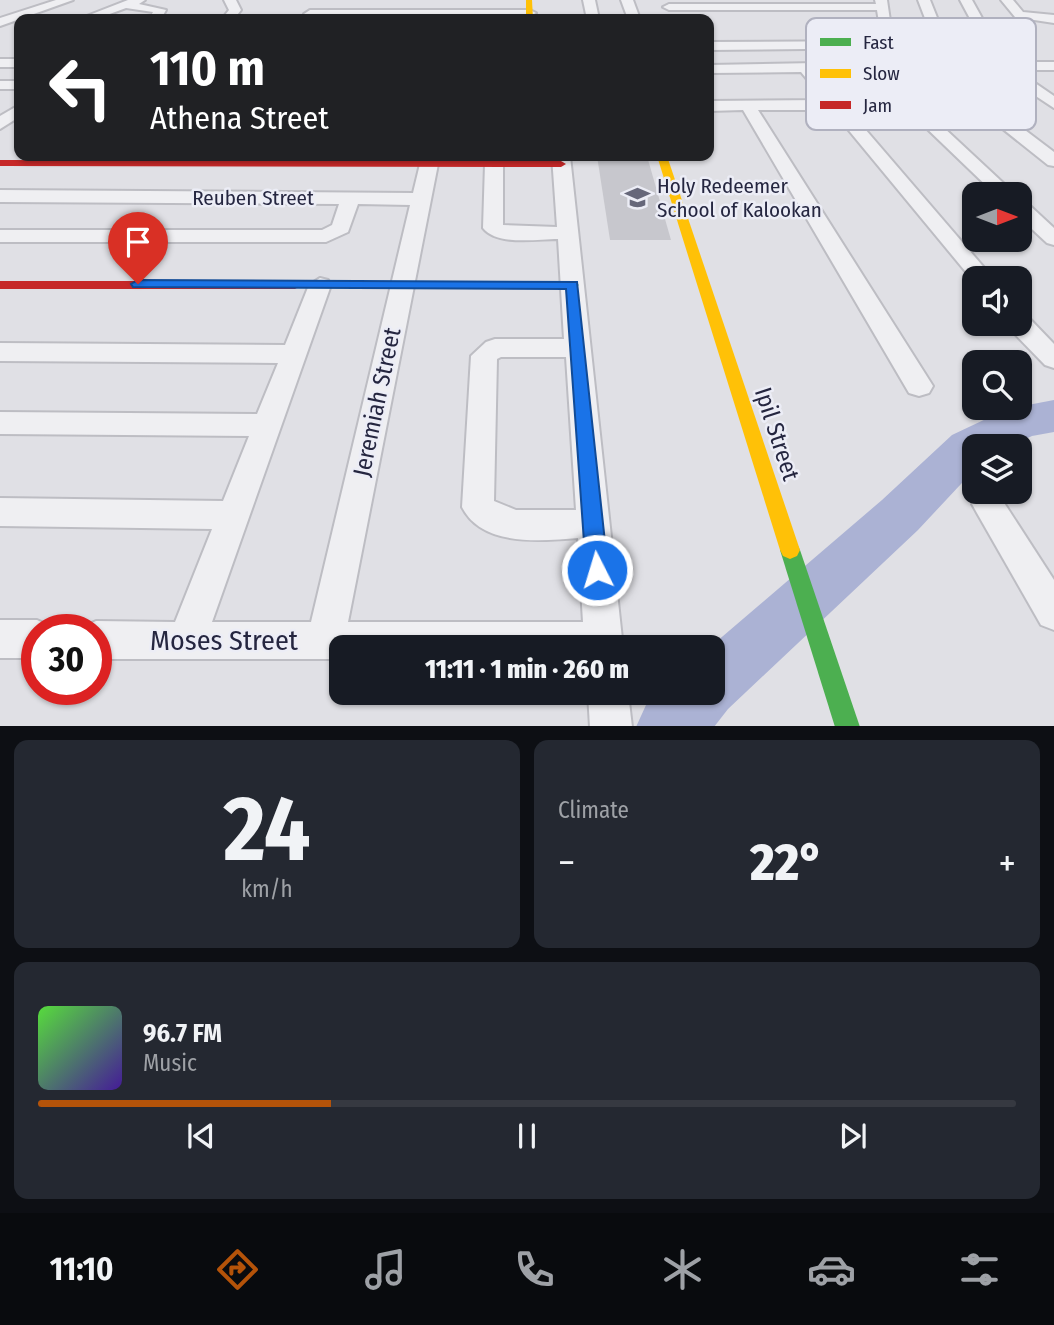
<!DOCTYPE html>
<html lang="en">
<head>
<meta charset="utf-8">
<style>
	:root { --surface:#171b24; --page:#242831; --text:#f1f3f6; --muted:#9ea1a6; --line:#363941; --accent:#b45309 }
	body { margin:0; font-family:"Fira Sans Condensed",sans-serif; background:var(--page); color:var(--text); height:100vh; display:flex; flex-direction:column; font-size:26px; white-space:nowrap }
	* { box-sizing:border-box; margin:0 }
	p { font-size:23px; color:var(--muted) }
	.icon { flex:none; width:38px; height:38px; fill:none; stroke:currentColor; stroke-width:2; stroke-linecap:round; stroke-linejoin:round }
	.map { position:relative; height:726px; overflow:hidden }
	.sheet { display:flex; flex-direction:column; gap:14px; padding:14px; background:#0d0f14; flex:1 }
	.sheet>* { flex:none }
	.banner { position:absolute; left:14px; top:14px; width:700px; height:147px; border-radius:14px; box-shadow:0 2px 5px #0004; background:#202124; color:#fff; overflow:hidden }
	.needle { width:46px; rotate:90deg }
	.fabs { position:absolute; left:962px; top:182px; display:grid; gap:14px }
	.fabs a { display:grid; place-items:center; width:70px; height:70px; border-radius:14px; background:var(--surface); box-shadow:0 2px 5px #0004; font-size:35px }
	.speed { position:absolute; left:21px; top:614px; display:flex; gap:14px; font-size:35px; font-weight:700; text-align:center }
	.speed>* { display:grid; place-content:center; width:91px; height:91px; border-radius:50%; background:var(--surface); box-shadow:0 2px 5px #0004; line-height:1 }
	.speed .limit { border:10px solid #d22; background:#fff; color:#111 }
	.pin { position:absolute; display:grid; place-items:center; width:60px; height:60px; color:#fff; margin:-72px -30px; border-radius:50% 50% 50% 0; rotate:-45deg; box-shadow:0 0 7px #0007 }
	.pin .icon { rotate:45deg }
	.me { position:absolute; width:77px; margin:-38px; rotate:355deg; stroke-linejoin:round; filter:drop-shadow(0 0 5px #0008) }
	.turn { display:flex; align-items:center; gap:24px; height:147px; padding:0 21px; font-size:32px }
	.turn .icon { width:91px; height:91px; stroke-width:2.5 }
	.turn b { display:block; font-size:49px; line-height:60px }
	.big { font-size:52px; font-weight:800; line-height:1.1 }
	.sheet .widget { flex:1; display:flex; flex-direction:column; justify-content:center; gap:10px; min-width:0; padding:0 24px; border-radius:14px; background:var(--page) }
	.sheet .dial { align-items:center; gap:0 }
	.dial b { font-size:91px; line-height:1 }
	.song { display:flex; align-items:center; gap:21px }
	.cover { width:84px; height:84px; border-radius:10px; background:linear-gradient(135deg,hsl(110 70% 55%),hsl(260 70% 35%)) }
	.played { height:7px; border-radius:4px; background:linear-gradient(90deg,var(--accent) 30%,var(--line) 30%) }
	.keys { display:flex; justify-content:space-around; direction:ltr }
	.heat { display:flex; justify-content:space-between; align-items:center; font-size:38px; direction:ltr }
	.sheet .tiles { flex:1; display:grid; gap:14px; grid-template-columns:1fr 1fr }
	.widget:last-child { grid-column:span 2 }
	.trip { position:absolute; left:329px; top:635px; width:396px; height:70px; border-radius:14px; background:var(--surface); box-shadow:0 2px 5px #0004; font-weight:800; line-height:70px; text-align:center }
	.dock { display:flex; height:112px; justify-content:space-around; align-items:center; background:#090b0e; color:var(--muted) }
	.dock .icon { width:49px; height:49px }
	.dock .active { color:var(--accent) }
	.dock b { font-size:32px; color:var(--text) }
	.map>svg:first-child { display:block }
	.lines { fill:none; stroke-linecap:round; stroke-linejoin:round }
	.river { fill:#abb2d4; fill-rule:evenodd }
	.building { fill:#c7c7cd }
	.street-casing { stroke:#bdbdc3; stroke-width:4 }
	.street { fill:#efeff2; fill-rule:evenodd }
	.fast { fill:#4caf50; fill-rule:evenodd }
	.slow { fill:#ffc107; fill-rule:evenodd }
	.jam { fill:#c62828; fill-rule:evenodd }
	.route { fill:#1a73e8; stroke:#114b97; stroke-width:2 }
	.labels { text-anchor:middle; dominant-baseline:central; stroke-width:5; stroke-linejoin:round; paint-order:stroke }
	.far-poi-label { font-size:21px; fill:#252640; stroke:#ecedf6; text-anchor:start }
	.far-street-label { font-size:21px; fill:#252640; stroke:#ecedf6 }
	.street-label { font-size:24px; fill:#252640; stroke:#ecedf6 }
	.near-street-label { font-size:28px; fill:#252640; stroke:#ecedf6 }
	.key { fill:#ecedf6; stroke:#b0b1bf; stroke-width:2 }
	.key-label { font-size:19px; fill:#252640 }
</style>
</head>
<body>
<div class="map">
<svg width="1054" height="727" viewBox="0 0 1054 727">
	<rect width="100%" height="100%" fill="#e0e0e5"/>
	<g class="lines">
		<path class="river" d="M1054,400V432L1032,436L1011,446H975V469L918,530L728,709L714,727H636L646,705L658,693H712V648H709L882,500L952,435L1007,409Z"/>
	</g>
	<path class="building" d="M597,156H647L671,240H610Z"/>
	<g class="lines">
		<defs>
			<g id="street">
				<path d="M56,0H73L0,26V18Z"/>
				<path d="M128,0H145L139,4L166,10L161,19H149L153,12L126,8L96,19H79Z"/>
				<path d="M224,0H236L241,10L234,19H222L229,10Z"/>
				<path d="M583,0H595L599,19H587Z"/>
				<path d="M621,0H633L640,19H628Z"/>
				<path d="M875,0H887L894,48L709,50V42L882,41L877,10H669L663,7L669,4H876Z"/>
				<path d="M918,0H930L946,40L982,41L960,0H972L997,45L991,49L936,47Z"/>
				<path d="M1001,0H1013L1023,12L1054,15V23L1015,17Z"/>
				<path d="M310,10H530L536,13L530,16H306L304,14Z"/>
				<rect x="0" y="59" width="19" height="8"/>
				<path d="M870,62H1054V70H1016L1054,96V108L998,71H947L1054,152V166L1048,165L930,71L884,72L1015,194H995L868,72H816L993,278H975V283L832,110H758L933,386L929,393L919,396L909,393L743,110L709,111V101L824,100L801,72L709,73V65Z"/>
				<rect x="0" y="81" width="19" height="8"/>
				<path d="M19,105V117L0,129V116Z"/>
				<path d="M552,156H570L623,648H341V659H96V630H81L83,627L96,621L175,622L212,529L0,526V498L223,501L249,436L0,434V412L257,414L278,363L0,361V343L285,345L309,285L320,278L328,280L331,285L212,622H311L410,205L358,204L348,232L326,242H0V230H322L332,225L339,204L0,202V190L413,193L420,164L423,160H435L438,164L348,622H583L578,538C541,541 482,547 462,507L471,356L486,342L495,339H564L558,239C537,239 497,246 483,228L485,164L494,159L503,164V225L557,227ZM501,357H566L576,510H516L494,501L497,359Z"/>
				<path d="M1020,201L1027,203L1054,228V245L1047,243L1020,218Z"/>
				<path d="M1020,316L1029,318L1054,344V368L1045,365L1011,330L1008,324H1020Z"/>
				<path d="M985,492L999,495L1054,580V630L1041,625L977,513L972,504L977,495Z"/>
				<path d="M0,620H37L50,626L52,630H37V658H0Z"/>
				<path d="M588,693H628L632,727H590Z"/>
			</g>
		</defs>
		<use href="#street" class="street-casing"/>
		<use href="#street" class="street"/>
		<g class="fast">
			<path d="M295,281H572L579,285L572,289L290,288L288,285L290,282Z"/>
			<path d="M790,541L797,544L800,550L860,727H835L780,550L783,544Z"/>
		</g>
		<g class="slow">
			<path d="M526,0H532L533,19H526Z"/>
			<path d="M657,156H667L800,550L797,556L790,559L783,556L780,550Z"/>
		</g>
		<g class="jam">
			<path d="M0,160L561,161L566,164L561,167L0,166Z"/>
			<path d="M0,281H295L302,285L295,289H0Z"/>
		</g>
	</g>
	<path class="route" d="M138,280L577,282L608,570L604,577L597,580L589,577L586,570L566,289L133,287L131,284Z"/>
	<defs>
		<symbol id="school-bare" viewBox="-9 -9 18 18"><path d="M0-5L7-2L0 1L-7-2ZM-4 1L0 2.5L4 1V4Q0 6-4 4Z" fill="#66677a" stroke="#ecedf6" stroke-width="2.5" paint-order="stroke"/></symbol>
	</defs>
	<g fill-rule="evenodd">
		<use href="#school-bare" x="620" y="180" width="35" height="35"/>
	</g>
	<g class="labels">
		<g class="far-poi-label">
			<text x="657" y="186">Holy Redeemer<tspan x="657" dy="24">School of Kalookan</tspan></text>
		</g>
		<g class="far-street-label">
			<text x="253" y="198">Reuben Street</text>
		</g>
		<g class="street-label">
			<text transform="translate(377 402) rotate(-78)">Jeremiah Street</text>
			<text transform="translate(777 434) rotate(72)">Ipil Street</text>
		</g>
		<g class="near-street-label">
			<text x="224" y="640">Moses Street</text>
		</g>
	</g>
	<rect x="806" y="18" width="230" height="112" rx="10" class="key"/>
	<rect x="820" y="38" width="31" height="8" fill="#4caf50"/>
	<rect x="820" y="69" width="31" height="9" fill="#ffc107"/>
	<rect x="820" y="101" width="31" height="8" fill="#c62828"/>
	<g class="key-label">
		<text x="863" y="49">Fast</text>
		<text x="863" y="80">Slow</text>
		<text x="863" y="112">Jam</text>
	</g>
</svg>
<div class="fabs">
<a><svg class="needle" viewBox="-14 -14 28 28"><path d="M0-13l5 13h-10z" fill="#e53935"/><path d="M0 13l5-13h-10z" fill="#9ea1a6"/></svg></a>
<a><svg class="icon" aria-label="sound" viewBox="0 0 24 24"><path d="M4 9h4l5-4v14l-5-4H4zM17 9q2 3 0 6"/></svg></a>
<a><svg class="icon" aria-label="search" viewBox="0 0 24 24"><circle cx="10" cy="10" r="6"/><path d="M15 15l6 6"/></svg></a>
<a><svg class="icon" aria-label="layers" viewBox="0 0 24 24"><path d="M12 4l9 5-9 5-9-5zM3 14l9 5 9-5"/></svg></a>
</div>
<div class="speed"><div class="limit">30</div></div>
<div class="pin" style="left:138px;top:284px;background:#d93025"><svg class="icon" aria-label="arrive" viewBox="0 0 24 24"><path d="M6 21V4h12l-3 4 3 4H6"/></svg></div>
<svg class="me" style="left:597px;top:570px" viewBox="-20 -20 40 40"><circle r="17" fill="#1a73e8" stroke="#fff" stroke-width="3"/><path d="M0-11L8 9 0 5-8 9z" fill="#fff"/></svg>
<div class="trip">11:11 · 1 min · 260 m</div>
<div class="banner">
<div class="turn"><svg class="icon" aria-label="left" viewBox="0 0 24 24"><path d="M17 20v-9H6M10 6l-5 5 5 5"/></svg><div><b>110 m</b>Athena Street</div></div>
</div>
</div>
<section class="sheet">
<div class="tiles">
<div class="widget dial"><b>24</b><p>km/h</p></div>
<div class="widget"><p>Climate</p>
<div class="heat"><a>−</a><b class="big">22°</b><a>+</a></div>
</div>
<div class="widget">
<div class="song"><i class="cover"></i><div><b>96.7 FM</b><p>Music</p></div></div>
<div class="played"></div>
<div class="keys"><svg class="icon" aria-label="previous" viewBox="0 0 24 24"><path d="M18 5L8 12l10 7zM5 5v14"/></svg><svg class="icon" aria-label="pause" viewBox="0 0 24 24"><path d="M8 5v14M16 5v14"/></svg><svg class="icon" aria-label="next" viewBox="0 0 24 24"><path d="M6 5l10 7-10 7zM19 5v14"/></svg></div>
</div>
</div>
</section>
<nav class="dock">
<b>11:10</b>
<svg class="icon active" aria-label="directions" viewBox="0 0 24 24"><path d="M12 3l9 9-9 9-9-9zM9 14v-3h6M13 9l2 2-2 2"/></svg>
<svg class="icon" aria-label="music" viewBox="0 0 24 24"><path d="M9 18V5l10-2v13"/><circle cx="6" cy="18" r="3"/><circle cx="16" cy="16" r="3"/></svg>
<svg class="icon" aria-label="phone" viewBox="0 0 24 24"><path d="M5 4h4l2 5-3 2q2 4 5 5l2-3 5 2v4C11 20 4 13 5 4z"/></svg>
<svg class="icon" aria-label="climate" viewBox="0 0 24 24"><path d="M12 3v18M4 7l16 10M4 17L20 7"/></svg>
<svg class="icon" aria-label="car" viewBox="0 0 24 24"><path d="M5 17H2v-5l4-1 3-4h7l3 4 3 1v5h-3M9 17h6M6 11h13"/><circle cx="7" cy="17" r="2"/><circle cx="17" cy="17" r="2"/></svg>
<svg class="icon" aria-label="filters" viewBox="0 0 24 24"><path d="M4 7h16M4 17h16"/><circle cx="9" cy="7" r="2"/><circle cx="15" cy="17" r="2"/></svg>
</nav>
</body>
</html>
